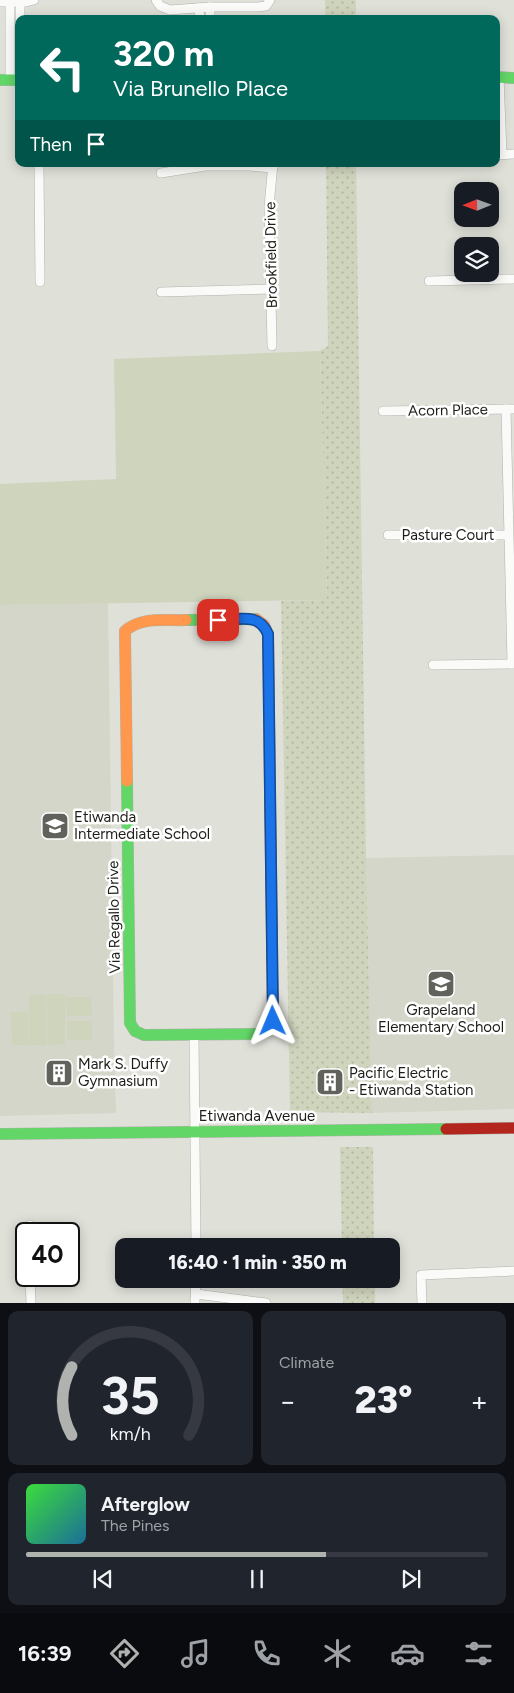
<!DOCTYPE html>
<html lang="en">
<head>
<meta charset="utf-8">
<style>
	:root { --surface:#171b24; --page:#20242c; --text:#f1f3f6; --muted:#9ea1a6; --line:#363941; --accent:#b0b2b0 }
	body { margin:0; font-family:Figtree,sans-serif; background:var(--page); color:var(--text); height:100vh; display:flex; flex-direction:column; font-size:19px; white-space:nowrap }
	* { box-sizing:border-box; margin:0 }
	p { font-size:16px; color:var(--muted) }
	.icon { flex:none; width:28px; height:28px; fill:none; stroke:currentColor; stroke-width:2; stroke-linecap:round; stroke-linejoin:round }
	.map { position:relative; height:1303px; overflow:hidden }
	.details { display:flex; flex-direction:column; gap:8px; padding:8px; background:#0d0f14; flex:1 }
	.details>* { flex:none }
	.hud { position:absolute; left:15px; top:15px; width:485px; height:152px; border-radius:10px; box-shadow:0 2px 12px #0003; background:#00695c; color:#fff; overflow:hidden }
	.needle { width:32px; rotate:269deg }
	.controls { position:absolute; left:454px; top:182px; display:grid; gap:10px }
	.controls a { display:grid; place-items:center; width:45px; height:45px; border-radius:10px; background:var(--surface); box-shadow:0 2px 12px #0003; font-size:25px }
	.speed { position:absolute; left:15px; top:1222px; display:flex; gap:10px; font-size:25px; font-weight:700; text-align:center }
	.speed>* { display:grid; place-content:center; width:65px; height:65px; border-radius:50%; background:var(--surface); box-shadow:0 2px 12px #0003; line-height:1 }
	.speed .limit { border:2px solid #111; border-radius:8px; background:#fff; color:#111 }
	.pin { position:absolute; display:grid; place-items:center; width:42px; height:42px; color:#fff; margin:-21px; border-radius:10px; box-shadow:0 2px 8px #0006 }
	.me { position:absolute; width:55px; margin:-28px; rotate:359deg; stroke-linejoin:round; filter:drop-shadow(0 0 4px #0008) }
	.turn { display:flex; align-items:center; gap:18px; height:105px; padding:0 15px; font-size:22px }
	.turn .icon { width:65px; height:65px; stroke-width:2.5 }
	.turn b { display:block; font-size:35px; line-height:42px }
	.then { display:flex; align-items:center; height:48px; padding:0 15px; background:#0003; gap:10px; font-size:19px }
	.big { font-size:38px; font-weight:800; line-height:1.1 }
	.details .card { flex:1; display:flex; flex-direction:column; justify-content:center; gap:8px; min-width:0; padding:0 18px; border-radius:10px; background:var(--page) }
	.details .dial { align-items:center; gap:0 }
	.dial svg { height:130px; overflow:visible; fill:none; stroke:var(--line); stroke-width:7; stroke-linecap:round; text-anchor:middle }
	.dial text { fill:var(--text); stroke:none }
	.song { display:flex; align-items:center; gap:15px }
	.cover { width:60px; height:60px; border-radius:8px; background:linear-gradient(135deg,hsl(120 70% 55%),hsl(200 70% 35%)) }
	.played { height:5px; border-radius:2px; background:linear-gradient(90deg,var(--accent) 65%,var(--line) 65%) }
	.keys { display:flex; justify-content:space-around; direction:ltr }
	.heat { display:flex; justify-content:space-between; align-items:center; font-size:28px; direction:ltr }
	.details .tiles { flex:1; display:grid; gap:8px; grid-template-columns:1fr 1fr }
	.card:last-child { grid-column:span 2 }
	.trip { position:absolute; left:115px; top:1238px; width:285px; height:50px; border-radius:10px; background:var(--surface); box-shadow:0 2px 12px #0003; font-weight:800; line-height:50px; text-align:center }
	.tabs { display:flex; height:80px; justify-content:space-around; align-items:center; background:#090b0e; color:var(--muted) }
	.tabs .icon { width:35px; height:35px }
	.tabs .on { color:var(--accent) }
	.tabs b { font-size:22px; color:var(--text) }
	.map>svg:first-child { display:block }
	.built { fill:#d3d6c8 }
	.grass { fill:url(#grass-dots) }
	.garden { fill:#cfd4bd }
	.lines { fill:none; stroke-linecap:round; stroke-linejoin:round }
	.street-casing { stroke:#b1b2ac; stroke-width:10 }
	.fast-casing { stroke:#b1b2ac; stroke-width:12 }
	.slow-casing { stroke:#b1b2ac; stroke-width:12 }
	.jam-casing { stroke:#b1b2ac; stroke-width:12 }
	.street { stroke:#fafaf9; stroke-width:9 }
	.fast { stroke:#63d668; stroke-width:11 }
	.slow { stroke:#ff974d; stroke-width:11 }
	.jam { stroke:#b3261e; stroke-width:11 }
	.route-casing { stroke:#114b97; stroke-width:12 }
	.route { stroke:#1a73e8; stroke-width:9 }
	.labels { text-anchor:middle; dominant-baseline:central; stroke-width:5; stroke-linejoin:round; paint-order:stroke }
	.street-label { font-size:15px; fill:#1d1e18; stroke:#fff }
	.poi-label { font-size:15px; fill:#1d1e18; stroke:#fff; text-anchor:start }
</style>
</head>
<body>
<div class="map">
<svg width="514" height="1303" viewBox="0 0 514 1303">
	<defs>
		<pattern id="grass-dots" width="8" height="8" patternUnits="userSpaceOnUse" patternTransform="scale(1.25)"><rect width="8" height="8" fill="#cfd4bd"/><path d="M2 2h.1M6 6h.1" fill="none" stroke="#b1b6a2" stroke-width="1.8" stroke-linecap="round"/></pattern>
	</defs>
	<rect width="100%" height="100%" fill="#dfe0d8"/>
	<g class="built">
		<path d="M108,603L114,1048L116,1113L0,1116V605Z"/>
		<path d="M514,855V1109L372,1113L366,858Z"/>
	</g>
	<g class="grass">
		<rect x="325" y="0" width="31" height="19"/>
		<path d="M326,164H356L366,858L372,1113L290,1112L281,601L327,600L320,351L328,346Z"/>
		<path d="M340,1147H373L374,1246H342Z"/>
		<path d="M342,1279H375V1303H343Z"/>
	</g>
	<g class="garden">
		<path d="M320,351L327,600L0,605V484L116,479L114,359Z"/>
		<path d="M46,994L47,1045H30L29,995Z"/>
		<path d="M47,994H65V1044L48,1045Z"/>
		<path d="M66,997H91L92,1016H67Z"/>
		<path d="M11,1012H28L29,1045H12Z"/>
		<rect x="67" y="1021" width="25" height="19"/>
	</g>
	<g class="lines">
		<defs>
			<g id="street">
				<path d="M156,0L160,6L170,10L210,7H258L266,6L270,0"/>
				<path d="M0,2H26L34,0"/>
				<path d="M10,2V80"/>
				<path d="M20,2V19"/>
				<path d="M210,7V19"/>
				<path d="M199,8L200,19"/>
				<path d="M499,77L502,154"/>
				<path d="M496,155L514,154"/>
				<path d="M39,164L40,282"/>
				<path d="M161,173L205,166H249L273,168"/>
				<path d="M429,281L514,279"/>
				<path d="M161,292L271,289"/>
				<path d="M272,346L269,206L273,164"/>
				<path d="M506,409L512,664"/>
				<path d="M383,411L514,409"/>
				<path d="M388,535H508"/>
				<path d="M433,665L514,664"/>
				<path d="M194,1035L196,1246"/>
				<path d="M30,1225V1234"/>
				<path d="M30,1276L31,1303"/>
				<path d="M196,1294L266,1303"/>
				<path d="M195,1303L196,1279"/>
				<path d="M422,1303L421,1275L514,1271"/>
			</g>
			<g id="fast">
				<path d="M496,77L514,78"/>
				<path d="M0,80H19"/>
				<path d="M186,620L256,619"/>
				<path d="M127,781L130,1023L135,1031L144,1035L259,1034L268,1031L272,1027L273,1010"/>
				<path d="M0,1134L446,1129"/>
			</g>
			<g id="slow">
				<path d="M256,619L264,625L268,634L270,796"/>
				<path d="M127,781L125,631C142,616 165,621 186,620"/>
			</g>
			<g id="jam">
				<path d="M270,796L273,1010"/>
				<path d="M446,1129L514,1128"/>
			</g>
		</defs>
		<use href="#street" class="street-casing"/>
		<use href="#fast" class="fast-casing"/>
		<use href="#slow" class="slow-casing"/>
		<use href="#jam" class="jam-casing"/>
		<use href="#street" class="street"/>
		<use href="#fast" class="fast"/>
		<use href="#slow" class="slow"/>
		<use href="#jam" class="jam"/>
	</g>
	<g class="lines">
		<defs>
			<path id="route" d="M218,620C239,620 259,612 268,634L273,1021"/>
		</defs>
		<use href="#route" class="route-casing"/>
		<use href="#route" class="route"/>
	</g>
	<defs>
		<symbol id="school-square" viewBox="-11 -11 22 22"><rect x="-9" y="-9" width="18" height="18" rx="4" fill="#61625b" stroke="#fff"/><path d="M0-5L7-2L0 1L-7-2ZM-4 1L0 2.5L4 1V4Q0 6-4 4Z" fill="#fff"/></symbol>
		<symbol id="building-square" viewBox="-11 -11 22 22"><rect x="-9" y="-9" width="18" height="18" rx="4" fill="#61625b" stroke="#fff"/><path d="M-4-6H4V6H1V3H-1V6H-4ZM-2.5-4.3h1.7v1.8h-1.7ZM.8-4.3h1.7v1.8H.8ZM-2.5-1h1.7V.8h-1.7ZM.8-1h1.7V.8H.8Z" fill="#fff"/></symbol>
	</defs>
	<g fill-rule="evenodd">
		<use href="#school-square" x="39" y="810" width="32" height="32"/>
		<use href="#school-square" x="425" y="968" width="32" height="32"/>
		<use href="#building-square" x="43" y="1057" width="32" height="32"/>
		<use href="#building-square" x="314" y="1066" width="32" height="32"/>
	</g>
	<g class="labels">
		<g class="street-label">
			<text transform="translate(271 255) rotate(-91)">Brookfield Drive</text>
			<text transform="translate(448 410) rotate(-1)">Acorn Place</text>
			<text x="448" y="535">Pasture Court</text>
			<text transform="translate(114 917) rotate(-91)">Via Regallo Drive</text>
			<text x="257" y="1116">Etiwanda Avenue</text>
		</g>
		<g class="poi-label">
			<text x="74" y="817">Etiwanda<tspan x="74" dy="17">Intermediate School</tspan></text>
			<text x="441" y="1010" text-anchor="middle">Grapeland<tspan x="441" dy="17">Elementary School</tspan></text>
			<text x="78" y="1064">Mark S. Duffy<tspan x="78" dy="17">Gymnasium</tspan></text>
			<text x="349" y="1073">Pacific Electric<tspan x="349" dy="17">- Etiwanda Station</tspan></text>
		</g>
	</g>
</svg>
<div class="controls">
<a><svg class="needle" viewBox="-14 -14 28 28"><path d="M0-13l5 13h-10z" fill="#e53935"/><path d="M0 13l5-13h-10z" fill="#9ea1a6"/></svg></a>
<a><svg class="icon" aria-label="layers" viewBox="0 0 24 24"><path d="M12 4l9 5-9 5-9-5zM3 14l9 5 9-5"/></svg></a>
</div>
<div class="speed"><div class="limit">40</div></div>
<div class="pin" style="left:218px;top:620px;background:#d93025"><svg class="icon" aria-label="arrive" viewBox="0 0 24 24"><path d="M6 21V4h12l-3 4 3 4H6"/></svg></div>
<svg class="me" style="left:273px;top:1021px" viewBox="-20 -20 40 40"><path d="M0-17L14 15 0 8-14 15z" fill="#1a73e8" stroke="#fff" stroke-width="4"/></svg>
<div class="trip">16:40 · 1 min · 350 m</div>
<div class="hud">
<div class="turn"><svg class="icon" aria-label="left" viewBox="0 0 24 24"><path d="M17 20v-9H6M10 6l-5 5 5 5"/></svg><div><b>320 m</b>Via Brunello Place</div></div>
<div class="then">Then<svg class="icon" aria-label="arrive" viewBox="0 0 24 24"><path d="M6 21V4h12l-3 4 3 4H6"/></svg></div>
</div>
</div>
<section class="details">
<div class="tiles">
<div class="card dial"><svg viewBox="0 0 100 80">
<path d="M14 69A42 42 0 1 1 86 69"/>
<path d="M14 69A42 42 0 0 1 14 27" stroke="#b0b2b0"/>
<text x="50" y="56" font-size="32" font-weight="700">35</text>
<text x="50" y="72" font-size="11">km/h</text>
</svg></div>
<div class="card"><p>Climate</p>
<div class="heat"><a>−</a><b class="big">23°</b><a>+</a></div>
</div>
<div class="card">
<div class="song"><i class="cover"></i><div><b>Afterglow</b><p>The Pines</p></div></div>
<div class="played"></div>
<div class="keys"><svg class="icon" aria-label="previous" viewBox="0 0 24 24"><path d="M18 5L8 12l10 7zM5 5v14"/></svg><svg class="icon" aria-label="pause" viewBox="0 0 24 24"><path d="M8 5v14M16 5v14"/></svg><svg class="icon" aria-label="next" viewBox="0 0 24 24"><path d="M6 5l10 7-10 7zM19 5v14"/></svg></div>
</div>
</div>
</section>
<nav class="tabs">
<b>16:39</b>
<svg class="icon on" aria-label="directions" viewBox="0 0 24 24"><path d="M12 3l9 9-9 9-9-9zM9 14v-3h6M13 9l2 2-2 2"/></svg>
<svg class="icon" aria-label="music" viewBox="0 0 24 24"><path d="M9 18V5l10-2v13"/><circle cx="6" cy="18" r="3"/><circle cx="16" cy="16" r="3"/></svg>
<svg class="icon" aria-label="phone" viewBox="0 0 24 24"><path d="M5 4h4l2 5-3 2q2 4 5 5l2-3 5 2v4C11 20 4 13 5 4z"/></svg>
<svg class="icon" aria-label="climate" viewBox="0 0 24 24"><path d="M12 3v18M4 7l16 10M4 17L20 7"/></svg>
<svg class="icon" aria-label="car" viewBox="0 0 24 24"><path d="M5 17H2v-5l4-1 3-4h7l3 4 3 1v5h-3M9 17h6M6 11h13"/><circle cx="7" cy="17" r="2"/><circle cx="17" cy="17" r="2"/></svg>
<svg class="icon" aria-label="filters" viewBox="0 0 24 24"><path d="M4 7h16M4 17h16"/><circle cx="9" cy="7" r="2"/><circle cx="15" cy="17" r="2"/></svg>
</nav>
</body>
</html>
